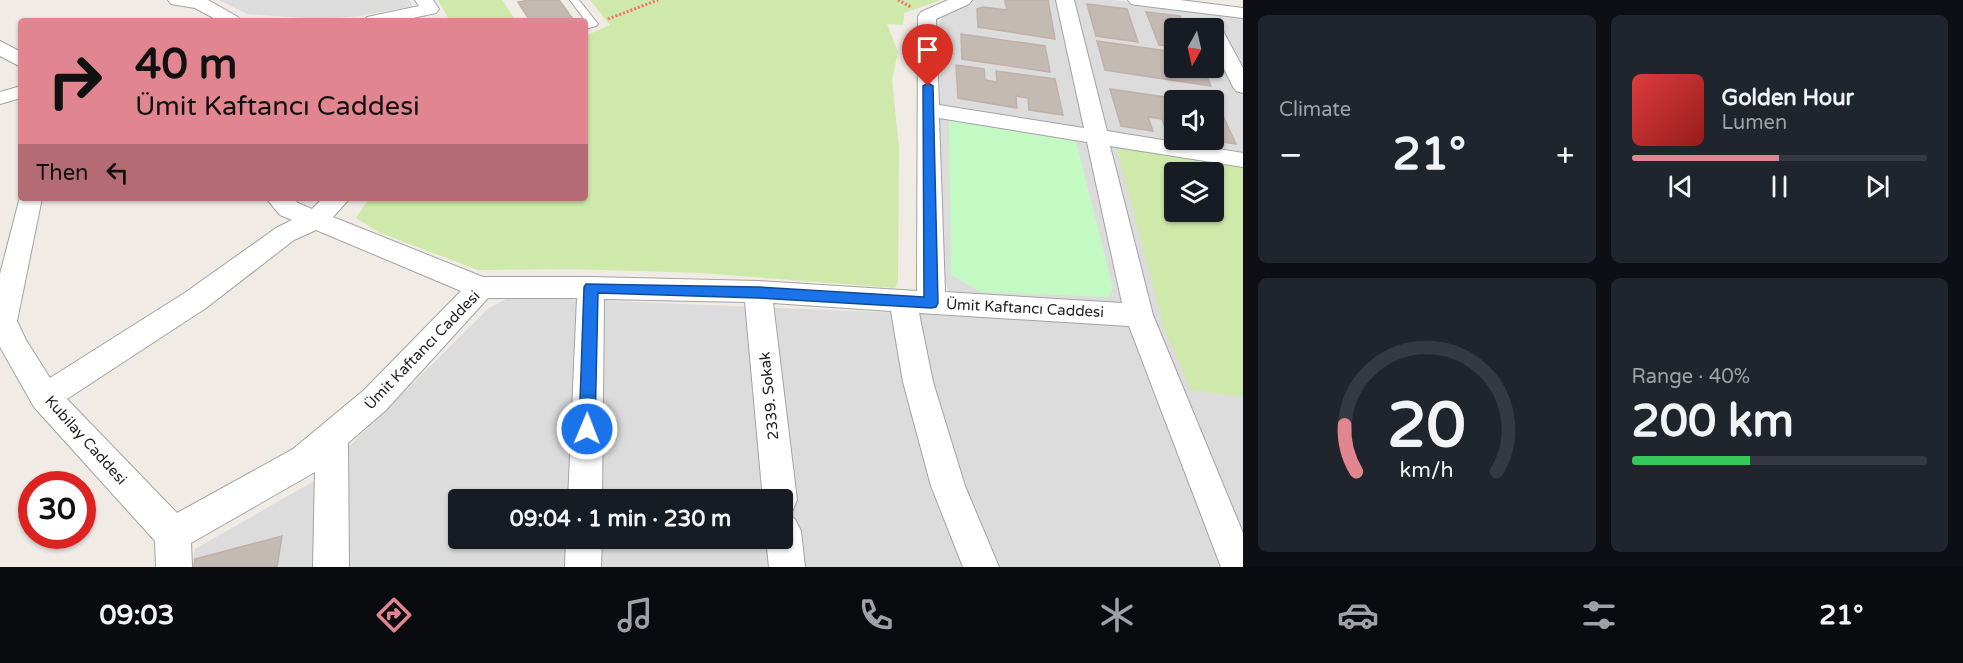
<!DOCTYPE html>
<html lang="en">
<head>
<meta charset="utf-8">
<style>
	:root { --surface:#171b24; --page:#20242c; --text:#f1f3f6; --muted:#9ea1a6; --line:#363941; --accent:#e18690 }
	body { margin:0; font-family:"Varela Round",sans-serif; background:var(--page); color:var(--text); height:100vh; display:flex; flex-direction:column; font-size:22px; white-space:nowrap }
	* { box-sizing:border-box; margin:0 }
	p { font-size:20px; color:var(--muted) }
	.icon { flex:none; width:33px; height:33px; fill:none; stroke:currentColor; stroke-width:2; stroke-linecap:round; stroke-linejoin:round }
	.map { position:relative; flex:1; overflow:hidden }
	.details { display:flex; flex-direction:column; gap:15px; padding:15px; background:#0d0f14; width:720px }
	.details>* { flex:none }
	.top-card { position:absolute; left:18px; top:18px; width:570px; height:183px; border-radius:6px; box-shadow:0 2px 4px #0004; background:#e18690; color:#111; overflow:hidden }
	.needle { width:39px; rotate:188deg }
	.tools { position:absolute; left:1164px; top:18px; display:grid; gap:12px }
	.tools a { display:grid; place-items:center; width:60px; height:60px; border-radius:6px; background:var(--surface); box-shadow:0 2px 4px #0004; font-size:30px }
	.speed { position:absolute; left:18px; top:471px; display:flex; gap:12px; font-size:30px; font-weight:700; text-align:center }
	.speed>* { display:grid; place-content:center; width:78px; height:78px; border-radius:50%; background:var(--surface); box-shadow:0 2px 4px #0004; line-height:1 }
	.speed .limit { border:9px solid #d22; background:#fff; color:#111 }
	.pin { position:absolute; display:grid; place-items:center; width:51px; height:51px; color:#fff; margin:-62px -26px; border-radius:50% 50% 50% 0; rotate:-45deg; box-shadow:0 0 6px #0007 }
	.pin .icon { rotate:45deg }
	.me { position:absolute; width:66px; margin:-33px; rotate:1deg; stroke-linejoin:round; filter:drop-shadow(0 0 4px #0008) }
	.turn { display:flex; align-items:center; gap:21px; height:126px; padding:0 18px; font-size:27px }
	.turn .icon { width:78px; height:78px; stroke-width:2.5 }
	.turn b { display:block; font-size:42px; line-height:51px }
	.then { display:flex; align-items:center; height:57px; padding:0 18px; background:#0003; gap:12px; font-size:22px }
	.big { font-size:45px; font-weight:700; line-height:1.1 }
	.details .card { flex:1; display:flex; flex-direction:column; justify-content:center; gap:9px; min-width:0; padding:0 21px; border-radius:9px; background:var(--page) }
	.details .dial { align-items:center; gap:0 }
	.dial svg { height:156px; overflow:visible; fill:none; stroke:var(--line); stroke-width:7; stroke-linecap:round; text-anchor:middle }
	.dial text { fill:var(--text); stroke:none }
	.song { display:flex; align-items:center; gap:18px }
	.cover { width:72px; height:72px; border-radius:9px; background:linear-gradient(135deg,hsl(0 70% 55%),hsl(0 70% 35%)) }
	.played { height:6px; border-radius:3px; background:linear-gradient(90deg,var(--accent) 50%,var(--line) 50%) }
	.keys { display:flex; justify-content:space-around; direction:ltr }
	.heat { display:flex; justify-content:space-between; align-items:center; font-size:33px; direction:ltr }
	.charge { height:9px; border-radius:4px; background:linear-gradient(90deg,#34c759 40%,var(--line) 0) }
	.details .tiles { flex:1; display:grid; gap:15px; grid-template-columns:repeat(2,1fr) }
	.trip { position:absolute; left:448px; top:489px; width:345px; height:60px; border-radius:6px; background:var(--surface); box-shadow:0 2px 4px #0004; font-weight:700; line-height:60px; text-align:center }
	.dock { display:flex; height:96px; justify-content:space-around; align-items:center; background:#090b0e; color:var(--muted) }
	.dock .icon { width:42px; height:42px }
	.dock .current { color:var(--accent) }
	.dock b { font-size:27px; color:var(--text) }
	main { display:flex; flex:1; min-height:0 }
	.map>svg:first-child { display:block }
	.residential { fill:#dddcdc; fill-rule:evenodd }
	.grass { fill:#cfe9ab; fill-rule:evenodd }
	.park { fill:#c3f9c2 }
	.building { fill:#c4bab4; stroke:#c1b0a7; stroke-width:1.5 }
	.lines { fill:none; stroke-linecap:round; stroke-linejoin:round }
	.service-casing { stroke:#a3a3a3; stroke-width:2 }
	.minor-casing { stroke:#a3a3a3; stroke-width:2 }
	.path { stroke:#f96e6d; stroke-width:3; stroke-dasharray:2 2; stroke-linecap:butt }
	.service { fill:#fff; fill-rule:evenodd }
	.minor { fill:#fff; fill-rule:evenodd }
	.route { fill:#1a73e8; stroke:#114b97; stroke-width:1.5 }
	.labels { text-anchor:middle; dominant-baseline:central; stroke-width:4.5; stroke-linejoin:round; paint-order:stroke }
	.street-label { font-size:15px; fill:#1f1f1f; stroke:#fff }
</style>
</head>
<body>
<main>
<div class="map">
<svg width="1243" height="567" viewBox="0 0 1243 567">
	<rect width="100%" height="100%" fill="#f0ebe5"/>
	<g class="residential">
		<path d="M219,0H410L412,6L360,16L319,19L247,14Z"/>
		<path d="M974,0H1114L1243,17V567H191L195,549L314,481L489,308L510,297L956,315L940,265V15ZM1174,28H1214V68H1174ZM1174,100H1214V140H1174ZM1174,172H1214V212H1174ZM459,500H783V538H459Z"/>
	</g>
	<g class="grass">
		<path d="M438,0H502L516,21H450Z"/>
		<path d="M590,0H941L904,13L903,25L887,24L898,52L892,79L899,148L898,282L895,288L702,273L568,269L478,270L380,233L356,218L369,198H585V36L610,25Z"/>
		<path d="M1123,148L1243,167V397L1191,390L1164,328L1117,149ZM1174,172H1214V212H1174Z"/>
	</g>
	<path class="park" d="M949,120L1076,141L1113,288L1108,297L981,292L951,275Z"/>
	<g class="building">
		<path d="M529,0H559L573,19L530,21L518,2Z"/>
		<path d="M1048,0L1055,39L978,27L977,9L983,7L1007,10L1005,1L1007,0Z"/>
		<path d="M1087,4L1127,9L1138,42L1096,36Z"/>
		<path d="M1146,12L1180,16L1186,28H1174V47L1159,45Z"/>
		<path d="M961,34L1045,46L1050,72L962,59Z"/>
		<path d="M1097,41L1174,52V68H1203L1211,86L1105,70Z"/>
		<path d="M956,65L984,69L985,80L997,82L996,71L1055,79L1063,115L1029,110L1028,98L1016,96L1017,108L958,98Z"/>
		<path d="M1110,89L1172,98L1174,106V134L1167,133L1162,119L1148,117L1153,131L1121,126Z"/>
		<path d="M1214,105H1218L1236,144L1208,140H1214Z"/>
		<path d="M282,536L277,567H194L195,559Z"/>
	</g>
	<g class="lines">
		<defs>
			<path id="service" d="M570,0H579L598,24L596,26L585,29V23H587Z"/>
			<g id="minor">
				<path d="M168,0H208L238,17L241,21H219L195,8L171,4Z"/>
				<path d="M415,0H433L439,9L436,13L399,21H364L367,17L419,6Z"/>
				<path d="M948,0H972L969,4L936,19L939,105L1084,128L1056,0H1074L1107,131L1243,153V167L1110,146L1153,315L1243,533V567H1221L1129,326L919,313L933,382L965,486L999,567H963L931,486L903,382L891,311L773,303L797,500L792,512L786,514L795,519L801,531L805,567H769L766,538H783V500H763L745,302L604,299L602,500H568L577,298H488L386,410L348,443L349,567H313L315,472L191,543L192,567H156L155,541L34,407L0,347V274L21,193V198H42L17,321L26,340L50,378L186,292L276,228L292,220L280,215L266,198H293L298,203L312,209L323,198H350L333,217L483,277H591L758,281L917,291L918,16L921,12ZM939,118L1087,142L1122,303L945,292ZM316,230L461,291L364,390L293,449L177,513L67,399L206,308L294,240Z"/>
				<path d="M1128,0H1180L1243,8V18L1137,5L1131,4Z"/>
				<path d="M1214,25L1221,27L1223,31L1243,68V93L1236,91L1233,87L1214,48V28H1206Z"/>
				<path d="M0,41L21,52V67L0,56Z"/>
				<path d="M21,86V98L0,104V92Z"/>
				<path d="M566,538H602L601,567H565Z"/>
			</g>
		</defs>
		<use href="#service" class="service-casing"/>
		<use href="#minor" class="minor-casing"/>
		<g class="path">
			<path d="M898,0L911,7"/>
			<path d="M608,19L658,0"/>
		</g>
		<use href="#service" class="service"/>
		<use href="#minor" class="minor"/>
	</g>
	<path class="route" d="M928,83L933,86L938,303L936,307L931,308L758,298L598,293L595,429L593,434L587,436L582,434L579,429L584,287L586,284L758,287L924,297L923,86Z"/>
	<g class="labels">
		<g class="street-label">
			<text transform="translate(1025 308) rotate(3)">Ümit Kaftancı Caddesi</text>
			<text transform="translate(422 350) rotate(-46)">Ümit Kaftancı Caddesi</text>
			<text transform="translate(769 396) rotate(-96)">2339. Sokak</text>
			<text transform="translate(86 440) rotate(48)">Kubilay Caddesi</text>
		</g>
	</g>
</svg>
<div class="tools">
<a><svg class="needle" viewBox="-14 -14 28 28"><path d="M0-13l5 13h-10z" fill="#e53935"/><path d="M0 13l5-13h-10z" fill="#9ea1a6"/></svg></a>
<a><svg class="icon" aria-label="sound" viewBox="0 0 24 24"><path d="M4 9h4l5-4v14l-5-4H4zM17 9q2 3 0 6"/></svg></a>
<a><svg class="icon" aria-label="layers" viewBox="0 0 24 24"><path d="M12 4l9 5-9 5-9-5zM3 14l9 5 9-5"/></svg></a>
</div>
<div class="speed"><div class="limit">30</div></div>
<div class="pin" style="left:928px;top:86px;background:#d93025"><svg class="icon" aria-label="arrive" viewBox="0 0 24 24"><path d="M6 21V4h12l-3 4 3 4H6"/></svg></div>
<svg class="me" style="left:587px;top:429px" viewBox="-20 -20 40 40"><circle r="17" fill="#1a73e8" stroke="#fff" stroke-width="3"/><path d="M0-11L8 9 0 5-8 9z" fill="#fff"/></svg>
<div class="trip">09:04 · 1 min · 230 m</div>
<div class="top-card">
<div class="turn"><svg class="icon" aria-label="right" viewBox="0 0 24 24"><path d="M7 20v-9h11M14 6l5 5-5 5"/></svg><div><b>40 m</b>Ümit Kaftancı Caddesi</div></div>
<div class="then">Then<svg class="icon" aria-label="left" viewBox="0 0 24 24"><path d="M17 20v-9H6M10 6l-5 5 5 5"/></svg></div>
</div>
</div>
<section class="details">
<div class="tiles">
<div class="card"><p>Climate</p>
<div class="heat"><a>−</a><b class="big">21°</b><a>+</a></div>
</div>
<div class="card">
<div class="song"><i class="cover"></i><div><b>Golden Hour</b><p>Lumen</p></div></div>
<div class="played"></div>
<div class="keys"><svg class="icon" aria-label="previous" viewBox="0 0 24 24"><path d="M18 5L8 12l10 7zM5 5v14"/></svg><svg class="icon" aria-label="pause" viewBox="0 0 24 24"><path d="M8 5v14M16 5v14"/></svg><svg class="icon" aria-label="next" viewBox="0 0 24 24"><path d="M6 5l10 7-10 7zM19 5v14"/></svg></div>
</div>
<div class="card dial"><svg viewBox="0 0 100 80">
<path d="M14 69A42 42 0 1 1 86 69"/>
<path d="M14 69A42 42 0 0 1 8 45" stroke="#e18690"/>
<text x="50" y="56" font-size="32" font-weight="700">20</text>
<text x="50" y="72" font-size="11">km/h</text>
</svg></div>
<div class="card"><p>Range · 40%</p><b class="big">200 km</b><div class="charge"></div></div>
</div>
</section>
</main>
<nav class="dock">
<b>09:03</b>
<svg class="icon current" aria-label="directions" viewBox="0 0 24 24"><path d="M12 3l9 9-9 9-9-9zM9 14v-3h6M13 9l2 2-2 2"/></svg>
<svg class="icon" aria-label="music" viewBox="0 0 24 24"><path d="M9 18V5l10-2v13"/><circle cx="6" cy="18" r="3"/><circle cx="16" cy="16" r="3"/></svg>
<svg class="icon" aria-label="phone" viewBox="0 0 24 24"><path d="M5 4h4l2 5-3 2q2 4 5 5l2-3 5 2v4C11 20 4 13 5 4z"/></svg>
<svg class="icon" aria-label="climate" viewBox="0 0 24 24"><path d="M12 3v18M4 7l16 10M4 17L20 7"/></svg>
<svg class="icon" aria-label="car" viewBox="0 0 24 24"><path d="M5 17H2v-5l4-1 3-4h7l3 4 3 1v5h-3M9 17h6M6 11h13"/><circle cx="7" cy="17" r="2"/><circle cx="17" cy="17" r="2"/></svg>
<svg class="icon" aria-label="filters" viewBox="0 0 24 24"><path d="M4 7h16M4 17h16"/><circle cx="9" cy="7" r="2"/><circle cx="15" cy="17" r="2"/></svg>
<b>21°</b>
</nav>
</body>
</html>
